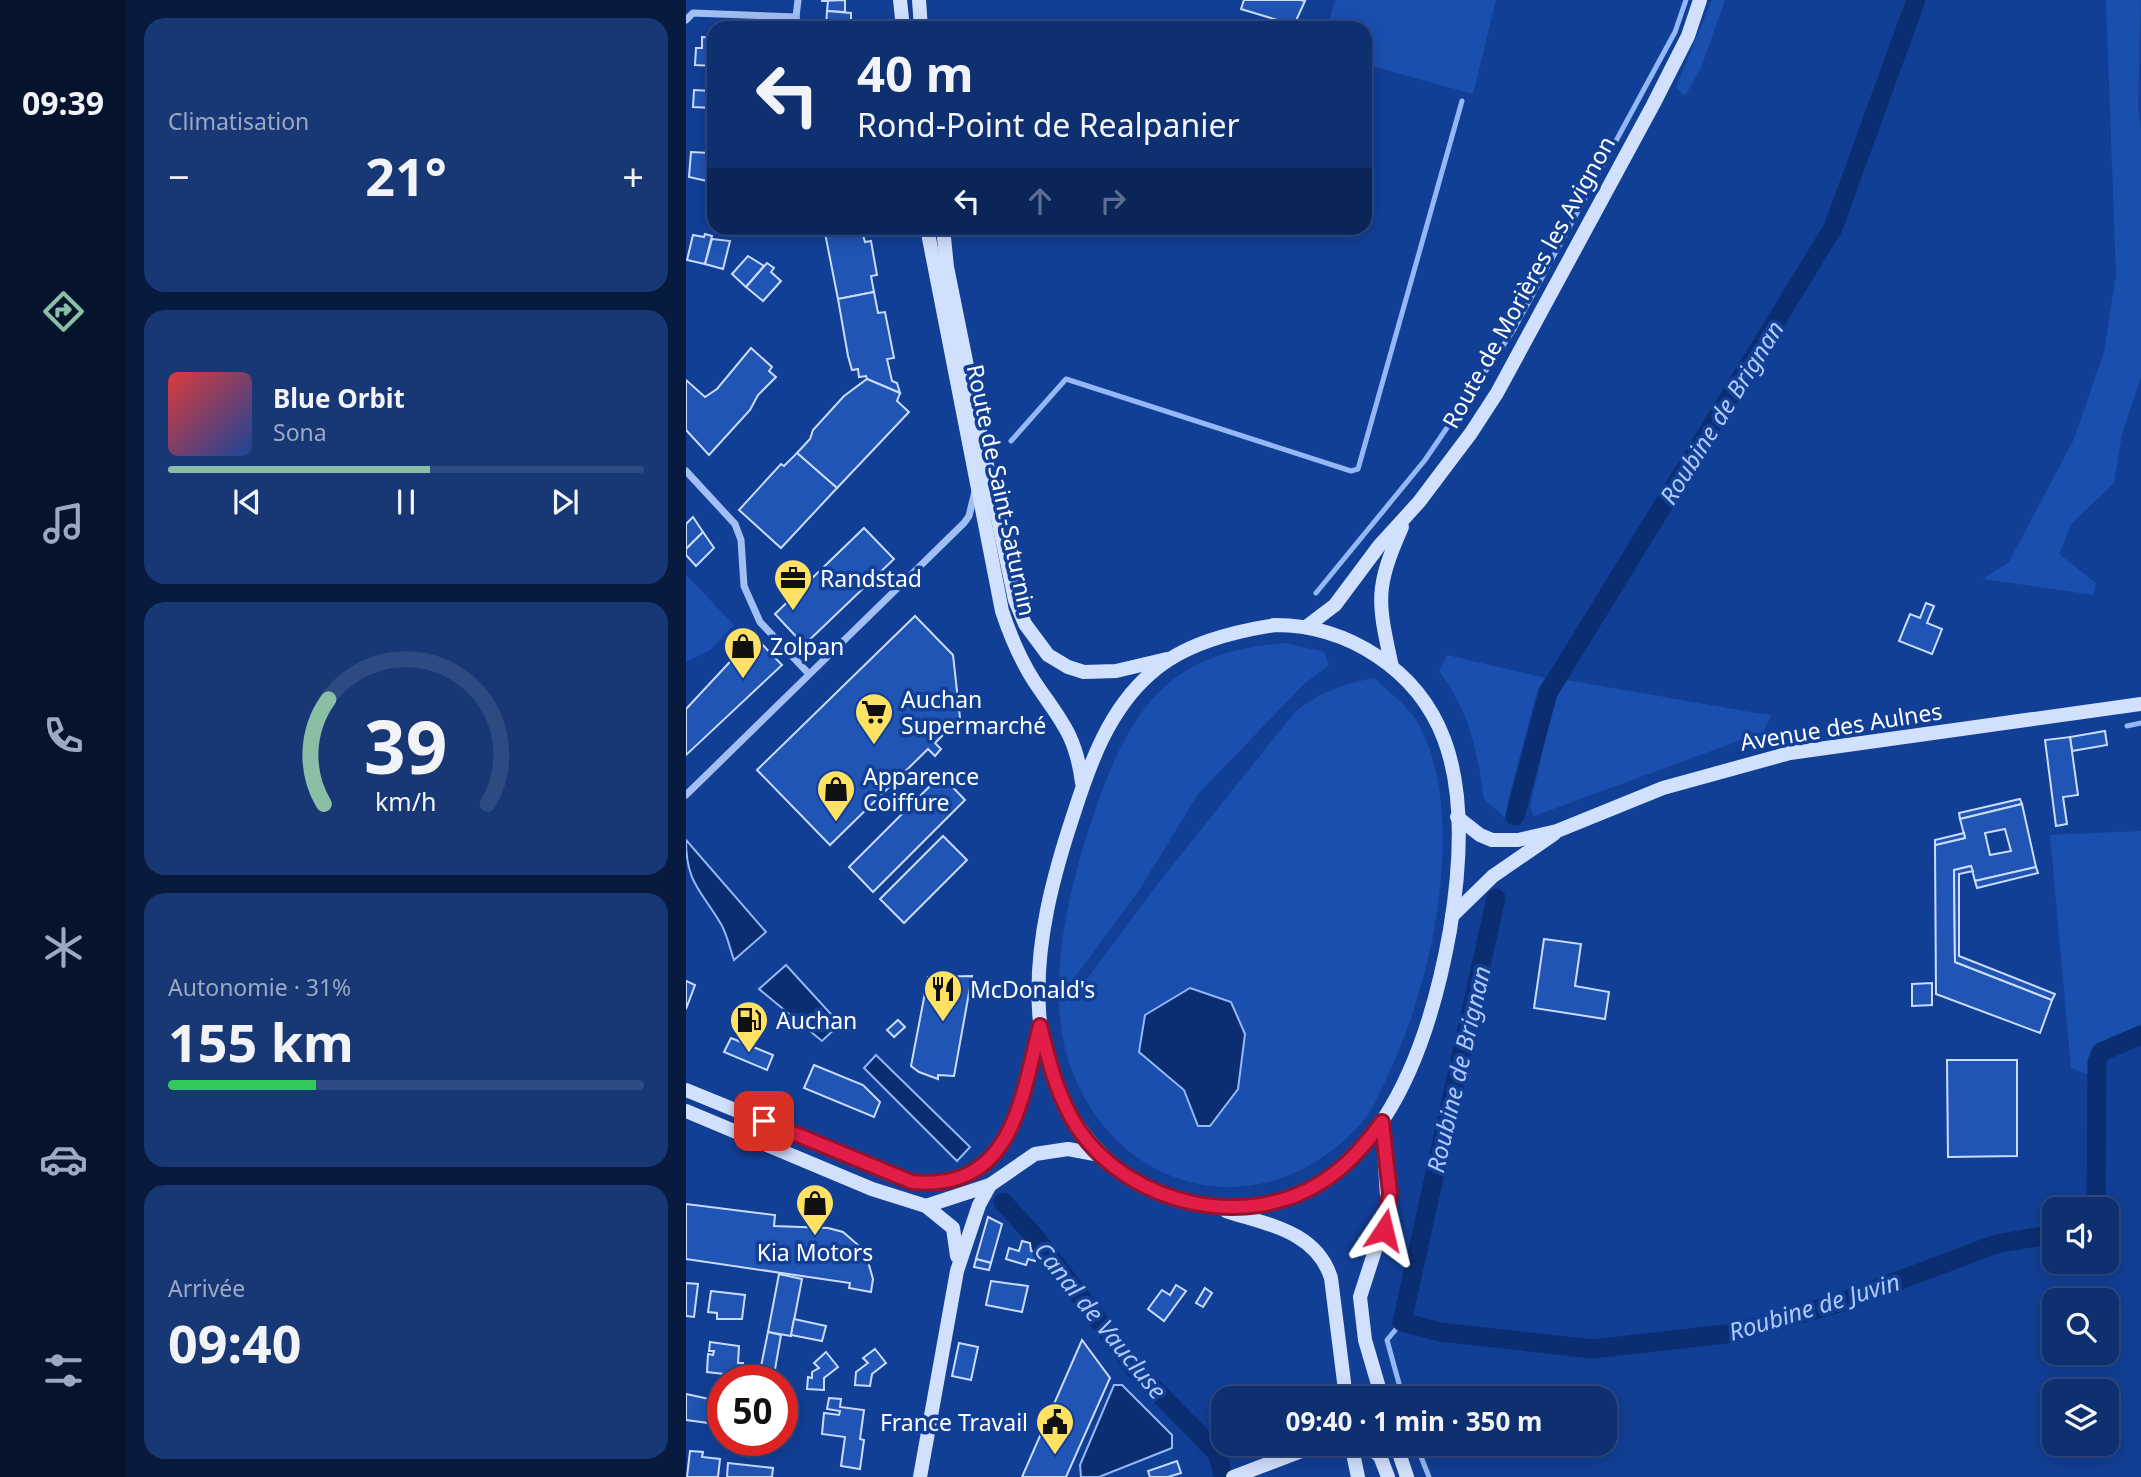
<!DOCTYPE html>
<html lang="fr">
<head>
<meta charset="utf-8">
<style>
	:root { --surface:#0e2f70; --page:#173775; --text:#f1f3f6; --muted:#9ba9c3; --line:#2e4a83; --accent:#8abfa5 }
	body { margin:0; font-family:"Noto Sans",sans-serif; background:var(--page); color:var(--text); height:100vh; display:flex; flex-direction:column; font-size:26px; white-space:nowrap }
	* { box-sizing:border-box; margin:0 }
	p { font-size:23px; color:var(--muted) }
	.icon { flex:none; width:38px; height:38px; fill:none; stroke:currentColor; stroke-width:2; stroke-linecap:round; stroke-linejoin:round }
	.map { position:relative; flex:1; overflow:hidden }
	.side { display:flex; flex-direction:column; gap:18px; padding:18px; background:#081a3e; width:560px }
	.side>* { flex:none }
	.top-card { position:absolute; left:21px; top:21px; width:665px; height:214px; border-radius:21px; box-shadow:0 4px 18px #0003,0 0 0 2px var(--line); background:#0e2f70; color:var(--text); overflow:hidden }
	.tools { position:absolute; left:1356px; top:1197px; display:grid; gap:14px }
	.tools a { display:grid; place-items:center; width:77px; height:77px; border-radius:14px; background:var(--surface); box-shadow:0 4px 18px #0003,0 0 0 2px var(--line); font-size:35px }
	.speed { position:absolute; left:21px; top:1365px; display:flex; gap:14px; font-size:35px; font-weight:700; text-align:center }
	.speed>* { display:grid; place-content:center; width:91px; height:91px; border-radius:50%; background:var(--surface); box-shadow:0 4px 18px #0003,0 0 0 2px var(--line); line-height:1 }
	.speed .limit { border:10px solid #d22; background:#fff; color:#111 }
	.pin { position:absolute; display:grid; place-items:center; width:60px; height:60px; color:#fff; margin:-30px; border-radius:14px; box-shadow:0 4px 10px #0006 }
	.me { position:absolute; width:77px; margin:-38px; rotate:10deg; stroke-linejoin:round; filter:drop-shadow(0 0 5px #0008) }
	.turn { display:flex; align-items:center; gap:24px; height:147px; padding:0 35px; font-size:32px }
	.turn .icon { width:91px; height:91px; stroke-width:2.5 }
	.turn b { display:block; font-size:49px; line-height:60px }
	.lanes { display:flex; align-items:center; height:66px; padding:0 35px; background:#0003; justify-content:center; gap:35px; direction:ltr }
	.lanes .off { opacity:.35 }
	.big { font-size:52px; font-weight:700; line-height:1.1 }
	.side .card { flex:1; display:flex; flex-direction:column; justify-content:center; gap:10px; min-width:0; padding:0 24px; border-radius:21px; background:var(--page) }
	.side .dial { align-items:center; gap:0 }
	.dial svg { height:182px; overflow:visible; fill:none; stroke:var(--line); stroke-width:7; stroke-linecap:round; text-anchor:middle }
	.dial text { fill:var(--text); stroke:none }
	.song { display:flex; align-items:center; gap:21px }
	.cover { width:84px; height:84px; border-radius:10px; background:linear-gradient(135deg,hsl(0 70% 55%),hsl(220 70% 35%)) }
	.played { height:7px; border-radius:4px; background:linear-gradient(90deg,var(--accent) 55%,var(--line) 55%) }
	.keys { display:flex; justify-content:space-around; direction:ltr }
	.heat { display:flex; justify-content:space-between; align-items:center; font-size:38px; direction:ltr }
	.charge { height:10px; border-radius:5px; background:linear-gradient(90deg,#34c759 31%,var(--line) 0) }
	.trip { position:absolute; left:525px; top:1386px; width:406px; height:70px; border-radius:21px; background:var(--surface); box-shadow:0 4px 18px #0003,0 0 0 2px var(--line); font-weight:700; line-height:70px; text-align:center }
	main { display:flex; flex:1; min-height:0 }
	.tabs { display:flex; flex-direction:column; width:126px; justify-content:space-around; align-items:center; background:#06132d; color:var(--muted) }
	.tabs .icon { width:49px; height:49px }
	.tabs .selected { color:var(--accent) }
	.tabs b { font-size:32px; color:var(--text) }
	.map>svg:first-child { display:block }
	.green { fill:#1a4fb0 }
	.water { fill:#0b2d72; stroke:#94b8f6; stroke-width:2 }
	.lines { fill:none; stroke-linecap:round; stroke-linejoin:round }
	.stream { stroke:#94b8f6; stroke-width:5 }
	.canal { stroke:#0b2d72; stroke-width:19 }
	.building { fill:#2054b5; stroke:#cadcfd; stroke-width:2; fill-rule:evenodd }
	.minor { stroke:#a2bff3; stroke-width:7 }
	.secondary { stroke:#d1e0fd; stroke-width:14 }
	.route-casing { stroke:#92132f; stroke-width:18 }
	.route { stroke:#e11d48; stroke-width:12 }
	.labels { text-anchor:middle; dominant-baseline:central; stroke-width:7; stroke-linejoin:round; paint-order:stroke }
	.street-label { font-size:23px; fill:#fff; stroke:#123f96 }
	.poi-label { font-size:23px; fill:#fff; stroke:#123f96; text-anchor:start }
	.water-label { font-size:24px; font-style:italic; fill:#aec9fa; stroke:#123f96 }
</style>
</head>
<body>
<main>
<nav class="tabs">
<b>09:39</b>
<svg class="icon selected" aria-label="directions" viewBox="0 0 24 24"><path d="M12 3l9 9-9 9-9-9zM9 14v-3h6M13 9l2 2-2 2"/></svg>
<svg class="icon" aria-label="music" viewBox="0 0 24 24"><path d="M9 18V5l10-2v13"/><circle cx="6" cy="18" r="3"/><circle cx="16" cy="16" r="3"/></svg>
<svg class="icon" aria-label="phone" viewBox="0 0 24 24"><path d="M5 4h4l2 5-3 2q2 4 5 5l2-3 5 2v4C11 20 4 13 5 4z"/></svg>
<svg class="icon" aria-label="climate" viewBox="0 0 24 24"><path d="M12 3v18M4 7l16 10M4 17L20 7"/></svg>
<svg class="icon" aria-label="car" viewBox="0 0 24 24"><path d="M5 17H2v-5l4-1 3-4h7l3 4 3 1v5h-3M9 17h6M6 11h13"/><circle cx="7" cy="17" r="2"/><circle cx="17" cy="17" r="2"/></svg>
<svg class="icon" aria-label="filters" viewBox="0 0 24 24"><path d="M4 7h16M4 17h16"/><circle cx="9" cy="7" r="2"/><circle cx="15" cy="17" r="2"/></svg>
</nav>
<section class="side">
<div class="card"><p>Climatisation</p>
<div class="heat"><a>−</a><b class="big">21°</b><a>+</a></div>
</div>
<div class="card">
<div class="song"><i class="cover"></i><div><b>Blue Orbit</b><p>Sona</p></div></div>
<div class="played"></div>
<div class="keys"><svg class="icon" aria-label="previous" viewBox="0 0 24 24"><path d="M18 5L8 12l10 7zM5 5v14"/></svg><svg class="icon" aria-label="pause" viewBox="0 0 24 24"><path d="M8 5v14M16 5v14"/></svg><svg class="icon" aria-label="next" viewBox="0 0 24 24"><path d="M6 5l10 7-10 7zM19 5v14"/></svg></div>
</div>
<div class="card dial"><svg viewBox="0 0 100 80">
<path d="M14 69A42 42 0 1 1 86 69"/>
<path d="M14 69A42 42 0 0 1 16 23" stroke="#8abfa5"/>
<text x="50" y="56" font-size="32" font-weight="700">39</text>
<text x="50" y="72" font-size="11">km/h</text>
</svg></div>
<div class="card"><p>Autonomie · 31%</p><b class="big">155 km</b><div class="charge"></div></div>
<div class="card"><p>Arrivée</p><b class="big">09:40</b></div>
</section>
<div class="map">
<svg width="1455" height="1477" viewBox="0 0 1455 1477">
	<rect width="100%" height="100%" fill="#123f96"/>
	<g class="green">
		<path d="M649,0H810L787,94L679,64V28H641Z"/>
		<path d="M1026,0H1039L1015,68L999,96L990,87Z"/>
		<path d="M1420,0H1455L1452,107L1455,129V377L1436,434L1428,483L1386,523L1373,554L1410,583L1408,595L1297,579L1323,562L1388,439L1418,352L1430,275Z"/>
		<path d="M0,575L48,625L24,650L0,662Z"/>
		<path d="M599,643L638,652L643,665L618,684L512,794L452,892L386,981L387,986L397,984L470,886L609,712C636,691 655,685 688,678C702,691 722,706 732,723C766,785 759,874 746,941C735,992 720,1039 697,1086C692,1096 688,1107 681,1116C585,1235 421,1198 380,1052C359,974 388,867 415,794C451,697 493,651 599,643Z"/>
		<path d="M761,655L859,678L851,691L822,801L821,819L798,799C791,749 784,713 753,671Z"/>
		<path d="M881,680L1064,712L1085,715L1077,732L848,816L844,806L870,694Z"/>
		<path d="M1455,831V1024C1427,1039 1406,1040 1406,1076L1385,1068L1364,835Z"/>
	</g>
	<g class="water">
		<path d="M0,840L80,932L48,960C44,949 41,934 35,924C15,890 0,883 0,840Z"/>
		<path d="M100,965L154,1024L136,1041L73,989Z"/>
		<path d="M504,988L545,1002L559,1034L552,1089L524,1126H512L498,1090L453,1052L459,1015Z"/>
		<path d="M190,1055L284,1147L271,1161L178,1068Z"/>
		<path d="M428,1385H436L486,1435V1448L413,1477H395L394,1465Z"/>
	</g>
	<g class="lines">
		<g class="stream">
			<path d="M325,441L380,379L665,471L672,469L776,101"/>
			<path d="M630,593L739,460L827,331L989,32L1000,0"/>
			<path d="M1441,726L1455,723"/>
			<path d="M716,1322L701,1340L717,1398"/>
			<path d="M730,1444L743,1477"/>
		</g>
		<g class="canal">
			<path d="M829,816L862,693L1147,228L1230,0"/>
			<path d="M810,898L716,1322L754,1332L907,1349L1048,1333L1156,1302L1310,1244L1368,1234"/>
			<path d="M317,1202L350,1238L449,1369L531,1453L536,1471"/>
			<path d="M1410,1209L1411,1062L1415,1052L1455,1035"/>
		</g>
	</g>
	<g class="building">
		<path d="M159,0V12L141,11L142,1H135Z"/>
		<path d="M558,0H614L619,1L608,25L555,9Z"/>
		<path d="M141,11L165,13V28H140Z"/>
		<path d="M16,37L28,38V66L9,65L10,48H16Z"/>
		<path d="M26,78L28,108L7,107L8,90L25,91Z"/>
		<path d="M5,152L23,153L21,181L3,177Z"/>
		<path d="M23,153H28V181H21Z"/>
		<path d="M138,228H175L179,242L185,241L191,275L185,276L188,292L152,299Z"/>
		<path d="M19,234L26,236L19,264L1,260L7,235L18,237Z"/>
		<path d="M26,239L44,241L37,269L19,264Z"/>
		<path d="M62,256L78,266L60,287L46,274Z"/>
		<path d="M81,263L88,268L85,272L95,281L77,301L60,287Z"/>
		<path d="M188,292L192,313L199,312L208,358L201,359L206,381L211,383L214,393L181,379L180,376L173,377L172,369L166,370L162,356L152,299Z"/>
		<path d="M65,348L86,367L83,371L90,377L72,395L64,410L23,455L0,430V380L19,397L31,389Z"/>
		<path d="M181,379L214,393L211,401L223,412L151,488L111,453L124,439L127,430L158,396Z"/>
		<path d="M111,453L151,488L95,548L53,510L95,464L98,466Z"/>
		<path d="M7,517L17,532L0,549V524Z"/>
		<path d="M178,528L208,559L118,645L89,614Z"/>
		<path d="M17,532L28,548L10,566L0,555V549Z"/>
		<path d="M1240,603L1248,606L1241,623L1256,629L1246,654L1213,641L1224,614L1234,618Z"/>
		<path d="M229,616L267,655L274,718L249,743L255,749L249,756L242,749L144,845L71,770Z"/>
		<path d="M68,636L96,665L0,755V709Z"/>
		<path d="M1419,731L1421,745L1386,751L1384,737Z"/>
		<path d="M1384,737L1392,795L1377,797L1381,824L1370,826L1359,740Z"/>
		<path d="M255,775L279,800L187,892L163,867Z"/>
		<path d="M1334,799L1336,804L1274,819L1273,813Z"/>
		<path d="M1336,804L1350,867L1289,881L1285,866L1268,870L1269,962L1366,1000L1354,1033L1250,994L1249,845L1279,838L1274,819ZM1319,829L1325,851L1304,855L1299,833Z"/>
		<path d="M1278,833L1279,838L1249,845V840Z"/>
		<path d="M257,836L281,860L218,923L194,899Z"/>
		<path d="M1285,866L1287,871L1273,874V956L1369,994L1366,1000L1269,962L1268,870Z"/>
		<path d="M1350,867L1352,873L1291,888L1289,881Z"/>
		<path d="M858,939L895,944L889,986L923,992L919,1019L848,1008Z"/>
		<path d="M286,976L268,1076L252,1075V1079L233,1072L225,1066L242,977Z"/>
		<path d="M0,981L9,985L0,1009Z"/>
		<path d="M1246,983V1005L1226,1006V984Z"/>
		<path d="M212,1020L219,1027L208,1037L201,1030Z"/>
		<path d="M45,1038L87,1055L81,1070L38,1052Z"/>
		<path d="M1261,1060H1331V1156L1262,1157Z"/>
		<path d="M128,1065L177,1085L194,1102L188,1117L118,1088Z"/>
		<path d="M0,1204L89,1215L88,1226L142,1228L157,1232L179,1251L187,1279L185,1292L163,1288L164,1283L0,1259Z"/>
		<path d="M302,1217L316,1224L305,1263L290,1259Z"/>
		<path d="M336,1241L344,1243L345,1251L352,1253L349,1261L342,1259L340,1265L320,1259L323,1248L333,1251Z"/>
		<path d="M290,1259L305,1263L303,1270L288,1267Z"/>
		<path d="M93,1274L116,1279L105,1336L82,1332Z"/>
		<path d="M305,1281L342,1286L336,1312L300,1305Z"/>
		<path d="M0,1283L12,1284L8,1317L0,1316Z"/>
		<path d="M490,1285L500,1291L478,1321L462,1309L476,1290L484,1295Z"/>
		<path d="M519,1288L526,1293L517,1307L510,1303Z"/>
		<path d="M25,1291L59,1295L56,1319H31V1313L22,1312Z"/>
		<path d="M108,1319L140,1326L136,1341L105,1335Z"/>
		<path d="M82,1332L95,1335L87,1381H72Z"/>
		<path d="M396,1340L424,1378L380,1477H336Z"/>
		<path d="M24,1342L53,1346L52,1363H57L55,1376L21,1372L22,1354L27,1355L28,1351H23Z"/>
		<path d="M273,1343L292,1347L285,1380L266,1376Z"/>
		<path d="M189,1349L200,1363L186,1374L184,1386L169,1385L170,1372L182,1363L177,1358Z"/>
		<path d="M140,1352L152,1367L138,1378V1390L121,1389L122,1377L126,1378V1372L133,1368L128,1363Z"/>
		<path d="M0,1394L37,1402V1425L0,1420Z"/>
		<path d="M143,1398L155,1399L154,1407L178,1410L174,1439L178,1440L174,1469L155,1466L159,1437L136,1434L138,1413L153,1415L154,1411L141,1409Z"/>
		<path d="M4,1451L17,1452L16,1457L34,1459L32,1477H1Z"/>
		<path d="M491,1461L495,1473L482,1477H464L462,1471Z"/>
		<path d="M42,1463L87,1468L86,1477H41Z"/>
	</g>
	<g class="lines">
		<g class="minor">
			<path d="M112,0L110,17L113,28"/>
			<path d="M0,20L7,13L110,17"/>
			<path d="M0,471L49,524L55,540L58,586L74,622L123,674"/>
			<path d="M0,795L278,523L283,516L289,491"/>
		</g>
		<g class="secondary">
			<path d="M214,0L217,28"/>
			<path d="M233,0L235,28"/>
			<path d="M241,228L316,611C324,635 334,659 348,681C374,720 390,734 396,783"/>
			<path d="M257,228L261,267L308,500L329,600L339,624L362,655L382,667L398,672L430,671L481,659"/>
			<path d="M589,625C662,625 732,670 758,739C780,797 774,870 764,930C742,1054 686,1219 530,1207C428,1200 358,1108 353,1010C349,943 367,876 388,813C404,763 423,710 464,674C497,644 545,632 589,625Z"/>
			<path d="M620,627L649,605L693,546L733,502L785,433L811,393L967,105L1002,36L1014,0"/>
			<path d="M706,667C692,602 688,590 716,527"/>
			<path d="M771,817L794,835L806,840H832L871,831L977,788L1104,753L1455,704"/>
			<path d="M766,916L807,876L868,834"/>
			<path d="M0,1090L226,1182C326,1192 335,1100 354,1027"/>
			<path d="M0,1111L186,1189L240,1206L267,1228L271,1256"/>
			<path d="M240,1206L304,1185"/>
			<path d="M540,1211C582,1225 630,1231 645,1278L660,1398"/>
			<path d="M696,1398L679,1340L674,1297L702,1210L696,1122"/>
			<path d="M665,1444L672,1477"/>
			<path d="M679,1444L694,1456L702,1477"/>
			<path d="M710,1444L721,1477"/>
			<path d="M234,1477L271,1271L293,1205L304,1185L349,1154L382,1149L414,1155"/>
			<path d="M547,1477L634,1444"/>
		</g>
	</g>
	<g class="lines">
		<defs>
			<path id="route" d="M78,1121L226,1182C327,1192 335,1099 354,1026C363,1062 372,1099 393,1130C445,1205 559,1231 636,1182C661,1166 679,1145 696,1122L704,1193L698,1230"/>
		</defs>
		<use href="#route" class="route-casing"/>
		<use href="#route" class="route"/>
	</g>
	<defs>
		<symbol id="office-pin" viewBox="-11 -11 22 30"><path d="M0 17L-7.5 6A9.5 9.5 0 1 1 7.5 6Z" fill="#ffe164" stroke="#123f96"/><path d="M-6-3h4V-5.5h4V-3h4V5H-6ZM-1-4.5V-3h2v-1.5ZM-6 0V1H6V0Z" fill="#111"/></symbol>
		<symbol id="shop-pin" viewBox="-11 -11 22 30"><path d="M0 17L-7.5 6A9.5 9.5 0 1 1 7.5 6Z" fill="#ffe164" stroke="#123f96"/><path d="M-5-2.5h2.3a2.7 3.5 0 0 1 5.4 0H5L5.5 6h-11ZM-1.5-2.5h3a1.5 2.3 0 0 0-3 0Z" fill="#111"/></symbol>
		<symbol id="supermarket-pin" viewBox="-11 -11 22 30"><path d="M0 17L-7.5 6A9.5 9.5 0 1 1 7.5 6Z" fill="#ffe164" stroke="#123f96"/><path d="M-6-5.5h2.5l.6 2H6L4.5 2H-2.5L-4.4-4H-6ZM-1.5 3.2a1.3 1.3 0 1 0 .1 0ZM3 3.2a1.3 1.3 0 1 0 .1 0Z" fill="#111"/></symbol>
		<symbol id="restaurant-pin" viewBox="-11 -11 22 30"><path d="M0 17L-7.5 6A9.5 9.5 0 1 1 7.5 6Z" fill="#ffe164" stroke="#123f96"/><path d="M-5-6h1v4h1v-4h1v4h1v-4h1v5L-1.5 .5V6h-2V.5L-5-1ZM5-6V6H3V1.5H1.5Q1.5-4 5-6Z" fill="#111"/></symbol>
		<symbol id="fuel-pin" viewBox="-11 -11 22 30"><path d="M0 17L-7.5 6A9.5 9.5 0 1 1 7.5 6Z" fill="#ffe164" stroke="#123f96"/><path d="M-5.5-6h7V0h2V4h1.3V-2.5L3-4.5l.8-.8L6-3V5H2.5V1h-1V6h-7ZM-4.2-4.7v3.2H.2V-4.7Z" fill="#111"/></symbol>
		<symbol id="civic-pin" viewBox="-11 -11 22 30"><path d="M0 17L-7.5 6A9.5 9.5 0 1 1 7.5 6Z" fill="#ffe164" stroke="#123f96"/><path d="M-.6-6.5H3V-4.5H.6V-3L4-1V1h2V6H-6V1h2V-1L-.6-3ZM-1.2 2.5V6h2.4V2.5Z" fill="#111"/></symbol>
	</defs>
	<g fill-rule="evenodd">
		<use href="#office-pin" x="85" y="556" width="44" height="60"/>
		<use href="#shop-pin" x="35" y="624" width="44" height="60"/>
		<use href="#supermarket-pin" x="166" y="690" width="44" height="60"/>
		<use href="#shop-pin" x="128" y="767" width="44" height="60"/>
		<use href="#restaurant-pin" x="235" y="967" width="44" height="60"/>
		<use href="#fuel-pin" x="41" y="998" width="44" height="60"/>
		<use href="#shop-pin" x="107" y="1181" width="44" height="60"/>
		<use href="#civic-pin" x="347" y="1400" width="44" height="60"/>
	</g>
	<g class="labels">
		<g class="street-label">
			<text transform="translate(842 282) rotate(-61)">Route de Morières les Avignon</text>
			<text transform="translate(316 490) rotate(78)">Route de Saint-Saturnin</text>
			<text transform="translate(1155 726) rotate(-9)">Avenue des Aulnes</text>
		</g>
		<g class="poi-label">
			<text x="134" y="578">Randstad</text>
			<text x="84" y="646">Zolpan</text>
			<text x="215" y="699">Auchan<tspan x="215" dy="26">Supermarché</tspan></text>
			<text x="177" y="776">Apparence<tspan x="177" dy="26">Coiffure</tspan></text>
			<text x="284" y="989">McDonald's</text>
			<text x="90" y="1020">Auchan</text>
			<text x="129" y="1252" text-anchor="middle">Kia Motors</text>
			<text x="342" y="1422" text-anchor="end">France Travail</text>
		</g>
		<g class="water-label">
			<text transform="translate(1035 412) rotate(-58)">Roubine de Brignan</text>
			<text transform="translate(772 1069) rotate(-77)">Roubine de Brignan</text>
			<text transform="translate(1128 1306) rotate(-17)">Roubine de Juvin</text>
			<text transform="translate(415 1320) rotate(51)">Canal de Vaucluse</text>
		</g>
	</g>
</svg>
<div class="tools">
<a><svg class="icon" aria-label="sound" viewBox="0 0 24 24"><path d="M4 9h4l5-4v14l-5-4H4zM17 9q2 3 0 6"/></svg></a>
<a><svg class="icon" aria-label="search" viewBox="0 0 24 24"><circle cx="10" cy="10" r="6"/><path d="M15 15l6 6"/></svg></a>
<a><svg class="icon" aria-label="layers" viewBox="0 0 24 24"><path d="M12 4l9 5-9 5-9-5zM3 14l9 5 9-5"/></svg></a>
</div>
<div class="speed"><div class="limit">50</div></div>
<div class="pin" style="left:78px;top:1121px;background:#d93025"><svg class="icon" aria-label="arrive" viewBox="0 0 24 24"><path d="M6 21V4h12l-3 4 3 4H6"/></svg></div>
<svg class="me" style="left:698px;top:1230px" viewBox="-20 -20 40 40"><path d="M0-17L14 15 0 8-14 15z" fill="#e11d48" stroke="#fff" stroke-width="4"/></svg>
<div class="trip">09:40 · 1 min · 350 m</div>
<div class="top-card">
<div class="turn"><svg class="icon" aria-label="left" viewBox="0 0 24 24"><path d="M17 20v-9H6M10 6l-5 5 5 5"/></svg><div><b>40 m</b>Rond-Point de Realpanier</div></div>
<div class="lanes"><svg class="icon" aria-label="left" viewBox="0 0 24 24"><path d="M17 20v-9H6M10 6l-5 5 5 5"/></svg><svg class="icon off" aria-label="ahead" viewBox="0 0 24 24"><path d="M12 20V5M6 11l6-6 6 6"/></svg><svg class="icon off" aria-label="right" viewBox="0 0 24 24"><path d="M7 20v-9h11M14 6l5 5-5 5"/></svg></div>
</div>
</div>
</main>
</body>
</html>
